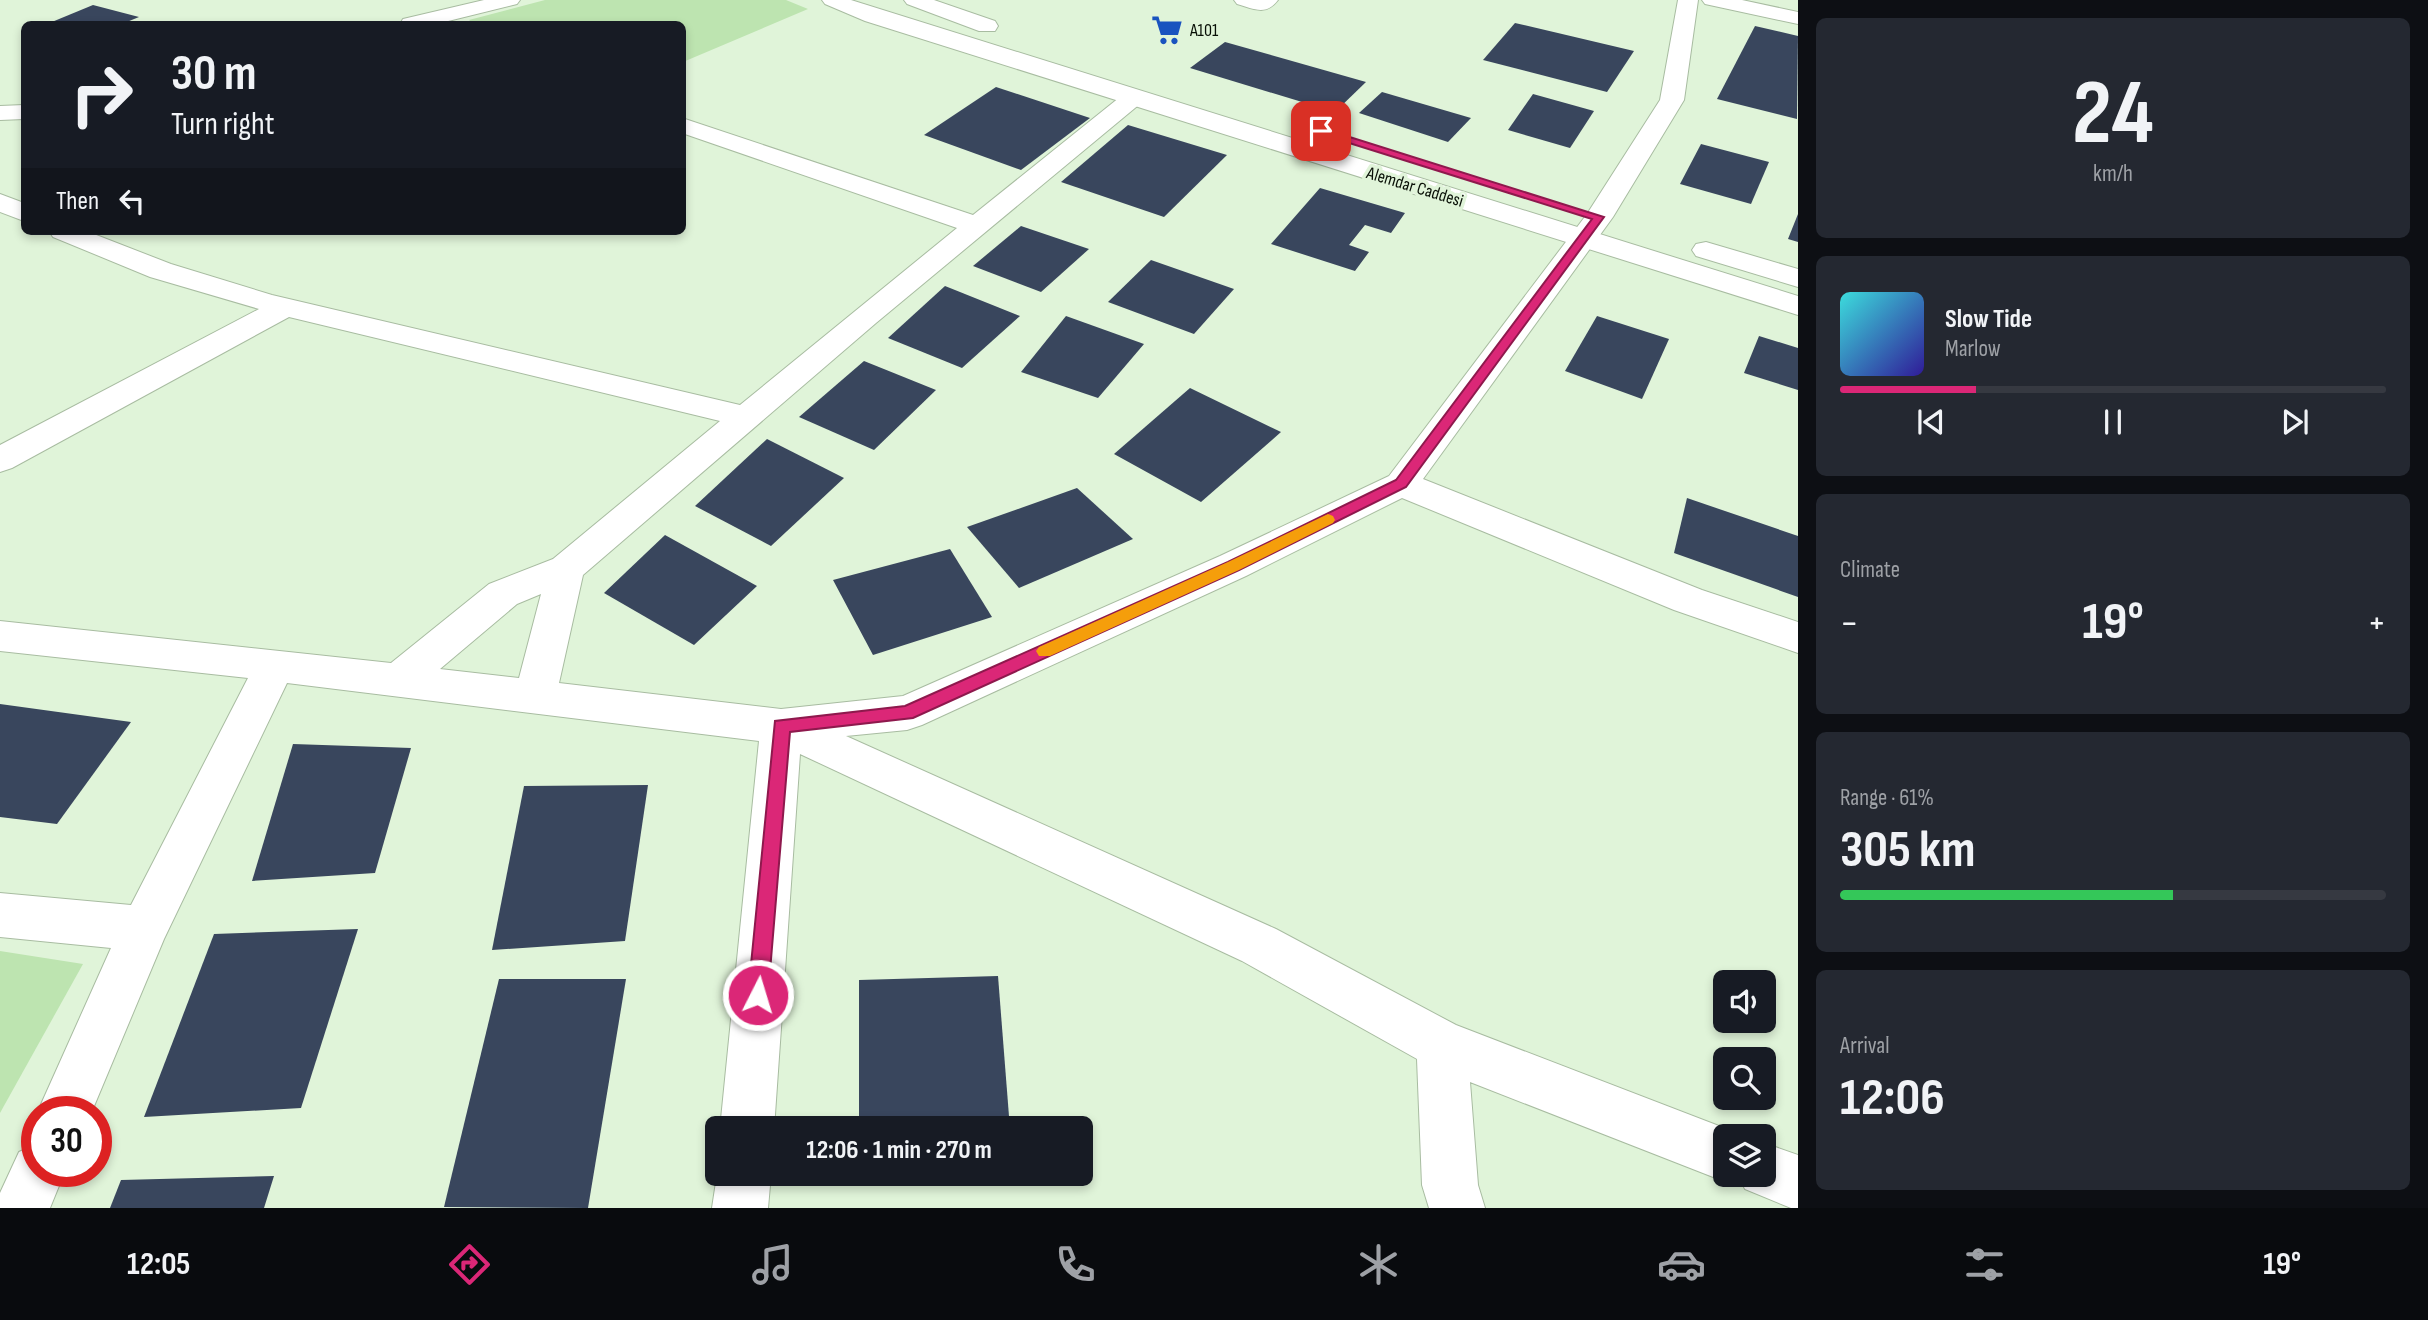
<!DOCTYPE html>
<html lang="en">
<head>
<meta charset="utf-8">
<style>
	:root { --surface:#171b24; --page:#242831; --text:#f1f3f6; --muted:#9ea1a6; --line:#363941; --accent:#db2777 }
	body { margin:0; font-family:"Sofia Sans Condensed",sans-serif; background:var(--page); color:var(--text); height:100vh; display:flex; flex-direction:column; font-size:26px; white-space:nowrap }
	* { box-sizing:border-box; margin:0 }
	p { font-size:23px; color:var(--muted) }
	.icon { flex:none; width:38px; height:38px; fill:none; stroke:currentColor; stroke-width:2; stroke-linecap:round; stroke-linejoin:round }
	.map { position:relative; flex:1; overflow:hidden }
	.details { display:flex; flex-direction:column; gap:18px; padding:18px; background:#0d0f14; width:630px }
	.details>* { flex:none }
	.guide { position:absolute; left:21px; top:21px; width:665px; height:214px; border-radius:10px; box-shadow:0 4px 10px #0003; background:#171b24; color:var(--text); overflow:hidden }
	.buttons { position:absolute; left:1713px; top:970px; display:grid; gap:14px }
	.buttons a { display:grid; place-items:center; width:63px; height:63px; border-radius:10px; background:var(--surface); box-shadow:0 4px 10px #0003; font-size:35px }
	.speed { position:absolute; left:21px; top:1096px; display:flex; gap:14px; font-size:35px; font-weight:700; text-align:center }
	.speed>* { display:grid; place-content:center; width:91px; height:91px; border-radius:50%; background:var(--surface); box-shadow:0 4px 10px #0003; line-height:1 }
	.speed .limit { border:10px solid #d22; background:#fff; color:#111 }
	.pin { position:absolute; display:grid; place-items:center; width:60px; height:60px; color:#fff; margin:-30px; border-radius:14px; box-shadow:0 4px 10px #0006 }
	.me { position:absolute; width:77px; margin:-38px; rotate:5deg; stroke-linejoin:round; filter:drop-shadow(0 0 5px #0008) }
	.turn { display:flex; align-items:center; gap:24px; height:147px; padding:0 35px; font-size:32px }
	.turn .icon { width:91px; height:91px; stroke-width:2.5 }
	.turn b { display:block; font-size:49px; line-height:60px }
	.then { display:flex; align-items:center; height:66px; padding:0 35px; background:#0003; gap:14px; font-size:26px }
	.big { font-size:52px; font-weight:700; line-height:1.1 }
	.details .widget { flex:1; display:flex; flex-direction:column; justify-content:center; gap:10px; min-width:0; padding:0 24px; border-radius:10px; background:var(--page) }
	.details .dial { align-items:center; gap:0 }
	.dial b { font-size:91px; line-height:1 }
	.song { display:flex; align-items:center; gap:21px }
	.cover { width:84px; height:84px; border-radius:10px; background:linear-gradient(135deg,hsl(180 70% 55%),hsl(250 70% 35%)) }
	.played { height:7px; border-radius:4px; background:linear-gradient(90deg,var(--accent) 25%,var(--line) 25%) }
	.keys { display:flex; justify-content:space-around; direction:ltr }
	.heat { display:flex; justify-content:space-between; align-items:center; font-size:38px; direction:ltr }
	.charge { height:10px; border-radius:5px; background:linear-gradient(90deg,#34c759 61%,var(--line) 0) }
	.trip { position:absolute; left:705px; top:1116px; width:388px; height:70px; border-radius:10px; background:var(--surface); box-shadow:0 4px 10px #0003; font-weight:700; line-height:70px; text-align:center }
	.tab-bar { display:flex; height:112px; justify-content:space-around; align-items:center; background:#090b0e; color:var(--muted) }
	.tab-bar .icon { width:49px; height:49px }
	.tab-bar .selected { color:var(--accent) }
	.tab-bar b { font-size:32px; color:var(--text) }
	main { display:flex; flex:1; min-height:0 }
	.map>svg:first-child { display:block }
	.green { fill:#bde4b0 }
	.building { fill:#39465d }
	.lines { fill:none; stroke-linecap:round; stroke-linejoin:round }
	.street-casing { stroke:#a8bca1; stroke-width:2 }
	.secondary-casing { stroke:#a8bca1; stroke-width:2 }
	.street { fill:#fff; fill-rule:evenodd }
	.secondary { fill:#fff; fill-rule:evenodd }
	.route { fill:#db2777; stroke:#8e194d; stroke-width:2 }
	.slow { fill:#f59e0b }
	.labels { text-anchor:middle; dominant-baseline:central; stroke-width:7; stroke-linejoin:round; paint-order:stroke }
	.far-poi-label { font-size:18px; fill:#091007; stroke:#e0f4d9; text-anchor:start }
	.far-street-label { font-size:18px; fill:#091007; stroke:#e0f4d9 }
</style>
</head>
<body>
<main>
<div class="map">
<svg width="1798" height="1208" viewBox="0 0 1798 1208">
	<rect width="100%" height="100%" fill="#e0f4d9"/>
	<g class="green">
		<path d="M545,0H786L808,9L683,62L682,24H474L469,20Z"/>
		<path d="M0,951L83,964L0,1113Z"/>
	</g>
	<g class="building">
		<path d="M93,5L139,17L122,24H47Z"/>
		<path d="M1515,23L1634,51L1607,92L1483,60Z"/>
		<path d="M1755,26L1798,36L1797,119L1717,99Z"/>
		<path d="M1225,42L1366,82L1335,112L1190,68Z"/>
		<path d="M996,87L1090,118L1021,170L924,135Z"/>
		<path d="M1382,92L1471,118L1448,142L1359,113Z"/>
		<path d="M1533,94L1594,111L1570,148L1508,130Z"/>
		<path d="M1128,125L1227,155L1164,217L1061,182Z"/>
		<path d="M1701,144L1769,162L1751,204L1680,184Z"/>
		<path d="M1320,188L1405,213L1391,233L1365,225L1349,245L1369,252L1355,271L1271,244Z"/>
		<path d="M1798,214V242L1788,239Z"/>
		<path d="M1021,226L1089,249L1041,292L973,266Z"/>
		<path d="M1151,260L1234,289L1194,334L1108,302Z"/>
		<path d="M945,286L1020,316L962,368L888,338Z"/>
		<path d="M1066,316L1144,344L1098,398L1021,372Z"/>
		<path d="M1597,316L1669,339L1642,399L1565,371Z"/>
		<path d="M1759,336L1798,348V390L1744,373Z"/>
		<path d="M864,361L936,390L874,450L799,417Z"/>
		<path d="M1190,388L1281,432L1201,502L1114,454Z"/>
		<path d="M767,439L844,478L771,546L695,506Z"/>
		<path d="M1077,488L1133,539L1019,588L967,527Z"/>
		<path d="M1687,498L1798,536V597L1674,553Z"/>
		<path d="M665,535L757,586L694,645L604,593Z"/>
		<path d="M950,549L992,617L873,655L833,580Z"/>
		<path d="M0,704L131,722L57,824L0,817Z"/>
		<path d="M293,744L411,748L375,873L252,881Z"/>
		<path d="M648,785L625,941L492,950L524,786Z"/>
		<path d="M358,929L301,1108L144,1117L214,934Z"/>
		<path d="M998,976L1010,1129H859V980Z"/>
		<path d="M499,979H626L588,1208L444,1207Z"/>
		<path d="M274,1176L264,1208H110L121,1180Z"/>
	</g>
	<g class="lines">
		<defs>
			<g id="street">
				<path d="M484,0H520L517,4L436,24H400L403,19Z"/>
				<path d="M1234,0H1278C1266,16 1254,9 1237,4Z"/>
				<path d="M1678,0H1698L1684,100L1613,217L1423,479L1702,590L1798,622V653L1674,610L1402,498L1246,576L922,725L907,730L846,736L1276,929L1456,1025L1745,1136H1726V1174H1764V1143L1798,1155V1208H1791L1745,1189L1739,1177L1726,1182L1470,1082L1478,1185L1485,1208H1429L1422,1185L1417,1059L1242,961L800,754L774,1129H720L759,741L287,683L164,939L92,1111H38L111,948L0,937V893L131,905L248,678L0,651V621L391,663L489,584L553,559L720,421L289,317L12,468L0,472V445L259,309L150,277L53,237L49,231H86L171,264L272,295L740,405L957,228L682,133V118L973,215L1125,93H1141L1145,98L1141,103L876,323L583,575L559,683L781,709L903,696L1220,556L1389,476L1587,214L1660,100ZM541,594L519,678L440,669L517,604Z"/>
				<path d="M1702,0H1742L1798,12V24L1705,4Z"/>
				<path d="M24,105V119L0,120V106Z"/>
				<path d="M0,194L24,203V221L0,212Z"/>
				<path d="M37,1144V1171H65L50,1208H0V1193L19,1152Z"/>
				<path d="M718,1169V1174H771L768,1208H712Z"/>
			</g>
			<g id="secondary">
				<path d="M822,0H851L1798,296V315L865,21L825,4Z"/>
				<path d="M904,0H934L995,21L998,26L995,31H979L907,4Z"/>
				<path d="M1706,242L1798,269V287L1696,256L1692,250L1696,244Z"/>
			</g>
		</defs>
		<use href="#street" class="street-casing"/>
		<use href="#secondary" class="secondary-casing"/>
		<use href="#street" class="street"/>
		<use href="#secondary" class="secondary"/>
	</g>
	<path class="route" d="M1321,128L1604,217L1406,487L1239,570L913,718L790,732L768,995L765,1002L758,1005L751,1002L748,995L775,721L905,706L1228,562L1396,480L1592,219L1317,133L1316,131Z"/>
	<path class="slow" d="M1328,514L1333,516L1335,520L1333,523L1239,570L1050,656H1039L1036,651L1039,647L1228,562Z"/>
	<defs>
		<symbol id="supermarket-bare" viewBox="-9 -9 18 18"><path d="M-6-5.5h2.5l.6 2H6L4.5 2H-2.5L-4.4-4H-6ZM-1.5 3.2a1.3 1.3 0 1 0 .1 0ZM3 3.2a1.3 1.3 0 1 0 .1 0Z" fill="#1953bf" stroke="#e0f4d9" stroke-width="2.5" paint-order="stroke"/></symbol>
	</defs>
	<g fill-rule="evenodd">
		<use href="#supermarket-bare" x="1145" y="8" width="44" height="44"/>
	</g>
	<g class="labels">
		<g class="far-poi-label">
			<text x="1190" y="30">A101</text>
		</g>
		<g class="far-street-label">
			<text transform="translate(1415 187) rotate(17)">Alemdar Caddesi</text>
		</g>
	</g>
</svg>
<div class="buttons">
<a><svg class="icon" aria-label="sound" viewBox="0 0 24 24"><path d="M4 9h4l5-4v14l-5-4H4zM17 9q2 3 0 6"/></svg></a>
<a><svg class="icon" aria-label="search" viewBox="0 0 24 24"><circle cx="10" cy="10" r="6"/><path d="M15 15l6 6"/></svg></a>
<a><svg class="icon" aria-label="layers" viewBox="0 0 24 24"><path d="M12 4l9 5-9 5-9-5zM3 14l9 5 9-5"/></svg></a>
</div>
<div class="speed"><div class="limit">30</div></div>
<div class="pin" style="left:1321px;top:131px;background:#d93025"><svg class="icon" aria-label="arrive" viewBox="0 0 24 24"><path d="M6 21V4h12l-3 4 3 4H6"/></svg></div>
<svg class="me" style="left:758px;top:995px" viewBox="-20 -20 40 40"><circle r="17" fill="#db2777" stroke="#fff" stroke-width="3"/><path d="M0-11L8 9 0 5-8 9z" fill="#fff"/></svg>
<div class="trip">12:06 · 1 min · 270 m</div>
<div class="guide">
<div class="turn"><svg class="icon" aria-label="right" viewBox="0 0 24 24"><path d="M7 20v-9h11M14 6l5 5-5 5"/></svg><div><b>30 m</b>Turn right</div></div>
<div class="then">Then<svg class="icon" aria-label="left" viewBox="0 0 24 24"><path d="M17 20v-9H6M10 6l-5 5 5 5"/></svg></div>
</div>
</div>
<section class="details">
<div class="widget dial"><b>24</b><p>km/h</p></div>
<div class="widget">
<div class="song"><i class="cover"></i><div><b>Slow Tide</b><p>Marlow</p></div></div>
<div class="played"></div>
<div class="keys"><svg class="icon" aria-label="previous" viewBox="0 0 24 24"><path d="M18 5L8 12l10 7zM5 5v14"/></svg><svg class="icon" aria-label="pause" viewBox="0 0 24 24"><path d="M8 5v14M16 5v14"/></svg><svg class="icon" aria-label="next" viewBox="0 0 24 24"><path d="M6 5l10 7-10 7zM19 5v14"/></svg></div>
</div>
<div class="widget"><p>Climate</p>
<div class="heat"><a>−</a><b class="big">19°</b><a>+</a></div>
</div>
<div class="widget"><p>Range · 61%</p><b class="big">305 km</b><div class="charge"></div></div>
<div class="widget"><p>Arrival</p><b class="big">12:06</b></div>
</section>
</main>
<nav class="tab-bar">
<b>12:05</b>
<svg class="icon selected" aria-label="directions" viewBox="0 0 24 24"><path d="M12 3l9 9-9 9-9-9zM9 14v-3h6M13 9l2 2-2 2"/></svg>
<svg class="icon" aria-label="music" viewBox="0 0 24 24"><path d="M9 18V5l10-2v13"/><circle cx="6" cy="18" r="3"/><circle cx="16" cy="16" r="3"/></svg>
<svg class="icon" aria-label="phone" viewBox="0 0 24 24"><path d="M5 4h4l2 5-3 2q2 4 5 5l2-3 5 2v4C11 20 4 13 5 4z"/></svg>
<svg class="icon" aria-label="climate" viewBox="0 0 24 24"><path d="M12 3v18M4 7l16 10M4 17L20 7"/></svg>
<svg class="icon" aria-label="car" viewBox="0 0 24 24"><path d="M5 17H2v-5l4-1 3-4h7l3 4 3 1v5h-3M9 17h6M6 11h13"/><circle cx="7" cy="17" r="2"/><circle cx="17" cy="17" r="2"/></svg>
<svg class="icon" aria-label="filters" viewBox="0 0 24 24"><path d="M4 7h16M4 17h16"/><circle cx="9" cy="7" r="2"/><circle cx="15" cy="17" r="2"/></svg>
<b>19°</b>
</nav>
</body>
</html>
